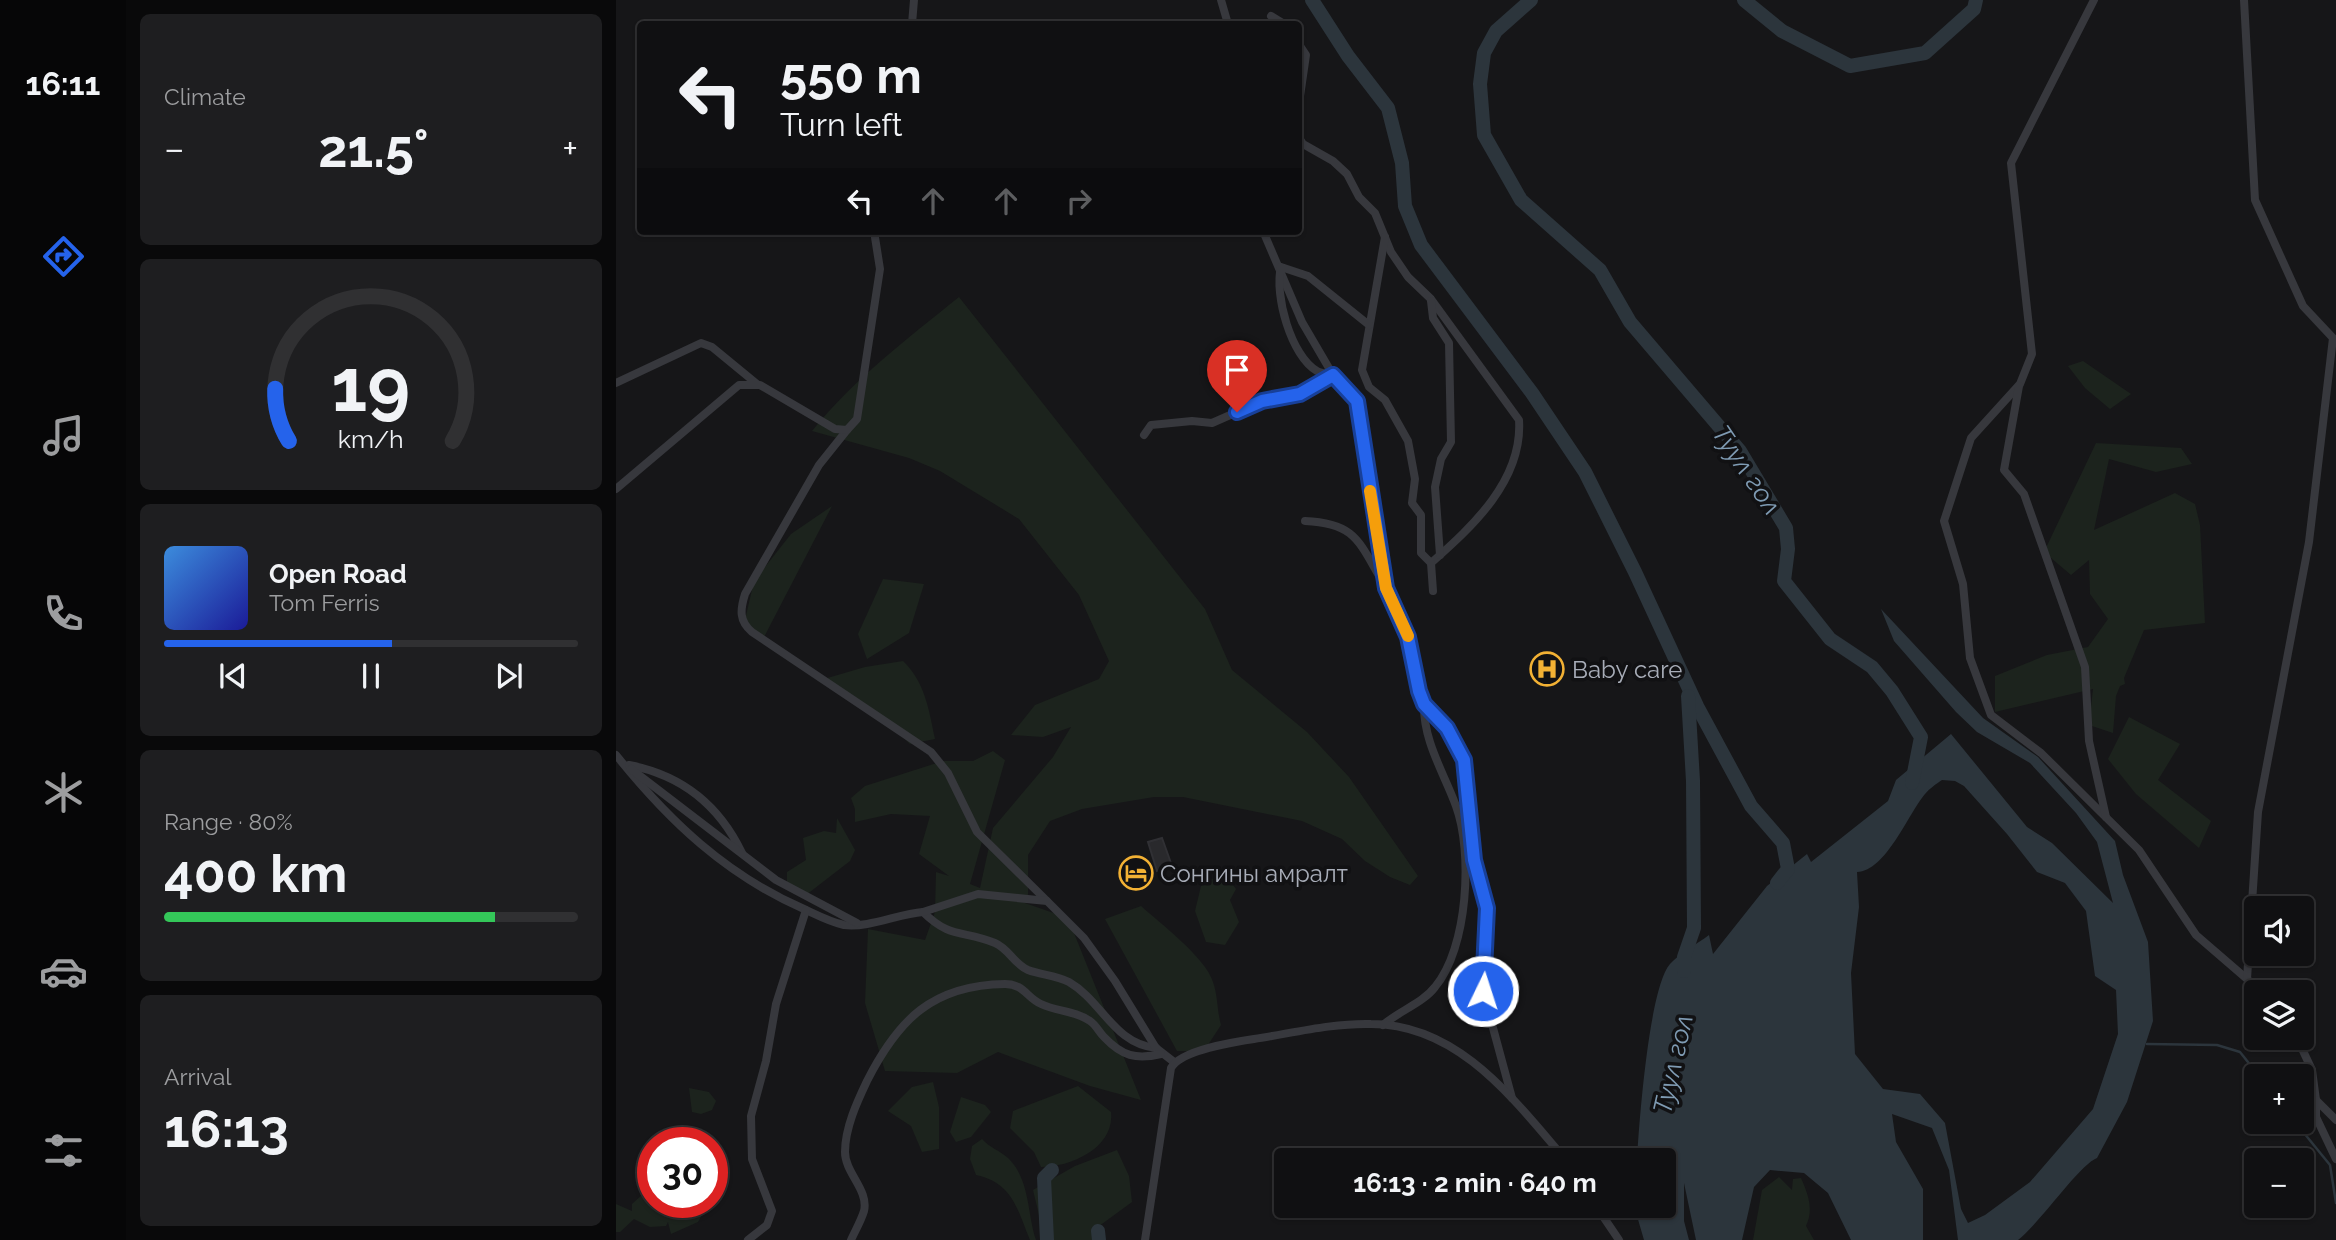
<!DOCTYPE html>
<html lang="en">
<head>
<meta charset="utf-8">
<style>
	:root { --surface:#101012; --page:#1e1e20; --text:#f1f3f6; --muted:#9c9d9f; --line:#303032; --accent:#2563eb }
	body { margin:0; font-family:Raleway,sans-serif; background:var(--page); color:var(--text); height:100vh; display:flex; flex-direction:column; font-size:26px; white-space:nowrap }
	* { box-sizing:border-box; margin:0 }
	p { font-size:23px; color:var(--muted) }
	.icon { flex:none; width:38px; height:38px; fill:none; stroke:currentColor; stroke-width:2; stroke-linecap:round; stroke-linejoin:round }
	.map { position:relative; flex:1; overflow:hidden }
	.details { display:flex; flex-direction:column; gap:14px; padding:14px; background:#09090a; width:490px }
	.details>* { flex:none }
	.guide { position:absolute; left:21px; top:21px; width:665px; height:214px; border-radius:7px; box-shadow:0 2px 5px #0004,0 0 0 2px var(--line); background:#101012; color:var(--text); overflow:hidden }
	.tools { position:absolute; left:1628px; top:896px; display:grid; gap:14px }
	.tools a { display:grid; place-items:center; width:70px; height:70px; border-radius:7px; background:var(--surface); box-shadow:0 2px 5px #0004,0 0 0 2px var(--line); font-size:35px }
	.speed { position:absolute; left:21px; top:1127px; display:flex; gap:14px; font-size:35px; font-weight:700; text-align:center }
	.speed>* { display:grid; place-content:center; width:91px; height:91px; border-radius:50%; background:var(--surface); box-shadow:0 2px 5px #0004,0 0 0 2px var(--line); line-height:1 }
	.speed .limit { border:10px solid #d22; background:#fff; color:#111 }
	.pin { position:absolute; display:grid; place-items:center; width:60px; height:60px; color:#fff; margin:-72px -30px; border-radius:50% 50% 50% 0; rotate:-45deg; box-shadow:0 0 7px #0007 }
	.pin .icon { rotate:45deg }
	.me { position:absolute; width:77px; margin:-38px; rotate:4deg; stroke-linejoin:round; filter:drop-shadow(0 0 5px #0008) }
	.turn { display:flex; align-items:center; gap:24px; height:147px; padding:0 28px; font-size:32px }
	.turn .icon { width:91px; height:91px; stroke-width:2.5 }
	.turn b { display:block; font-size:49px; line-height:60px }
	.lanes { display:flex; align-items:center; height:66px; padding:0 28px; background:#0003; justify-content:center; gap:35px; direction:ltr }
	.lanes .off { opacity:.35 }
	.big { font-size:52px; font-weight:700; line-height:1.1 }
	.details .tile { flex:1; display:flex; flex-direction:column; justify-content:center; gap:10px; min-width:0; padding:0 24px; border-radius:10px; background:var(--page) }
	.details .dial { align-items:center; gap:0 }
	.dial svg { height:182px; overflow:visible; fill:none; stroke:var(--line); stroke-width:7; stroke-linecap:round; text-anchor:middle }
	.dial text { fill:var(--text); stroke:none }
	.song { display:flex; align-items:center; gap:21px }
	.cover { width:84px; height:84px; border-radius:10px; background:linear-gradient(135deg,hsl(210 70% 55%),hsl(240 70% 35%)) }
	.played { height:7px; border-radius:4px; background:linear-gradient(90deg,var(--accent) 55%,var(--line) 55%) }
	.keys { display:flex; justify-content:space-around; direction:ltr }
	.heat { display:flex; justify-content:space-between; align-items:center; font-size:38px; direction:ltr }
	.charge { height:10px; border-radius:5px; background:linear-gradient(90deg,#34c759 80%,var(--line) 0) }
	.trip { position:absolute; left:658px; top:1148px; width:402px; height:70px; border-radius:7px; background:var(--surface); box-shadow:0 2px 5px #0004,0 0 0 2px var(--line); font-weight:700; line-height:70px; text-align:center }
	main { display:flex; flex:1; min-height:0 }
	.tab-bar { display:flex; flex-direction:column; width:126px; justify-content:space-around; align-items:center; background:#060607; color:var(--muted) }
	.tab-bar .icon { width:49px; height:49px }
	.tab-bar .on { color:var(--accent) }
	.tab-bar b { font-size:32px; color:var(--text) }
	.map>svg:first-child { display:block }
	.green { fill:#1c231d }
	.water { fill:#2c353c; fill-rule:evenodd }
	.lines { fill:none; stroke-linecap:round; stroke-linejoin:round }
	.stream { stroke:#2c353c; stroke-width:2.5 }
	.river { stroke:#2c353c; stroke-width:14 }
	.building { fill:#29292c; stroke:#303034; stroke-width:2 }
	.minor { stroke:#37383d; stroke-width:8 }
	.route-casing { stroke:#184099; stroke-width:18 }
	.route { stroke:#2563eb; stroke-width:12 }
	.slow { stroke:#f59e0b; stroke-width:12 }
	.labels { text-anchor:middle; dominant-baseline:central; stroke-width:7; stroke-linejoin:round; paint-order:stroke }
	.poi-label { font-size:24px; fill:#a8adb8; stroke:#111113; text-anchor:start }
	.water-label { font-size:26px; font-style:italic; fill:#7f9bb3; stroke:#111113 }
</style>
</head>
<body>
<main>
<nav class="tab-bar">
<b>16:11</b>
<svg class="icon on" aria-label="directions" viewBox="0 0 24 24"><path d="M12 3l9 9-9 9-9-9zM9 14v-3h6M13 9l2 2-2 2"/></svg>
<svg class="icon" aria-label="music" viewBox="0 0 24 24"><path d="M9 18V5l10-2v13"/><circle cx="6" cy="18" r="3"/><circle cx="16" cy="16" r="3"/></svg>
<svg class="icon" aria-label="phone" viewBox="0 0 24 24"><path d="M5 4h4l2 5-3 2q2 4 5 5l2-3 5 2v4C11 20 4 13 5 4z"/></svg>
<svg class="icon" aria-label="climate" viewBox="0 0 24 24"><path d="M12 3v18M4 7l16 10M4 17L20 7"/></svg>
<svg class="icon" aria-label="car" viewBox="0 0 24 24"><path d="M5 17H2v-5l4-1 3-4h7l3 4 3 1v5h-3M9 17h6M6 11h13"/><circle cx="7" cy="17" r="2"/><circle cx="17" cy="17" r="2"/></svg>
<svg class="icon" aria-label="filters" viewBox="0 0 24 24"><path d="M4 7h16M4 17h16"/><circle cx="9" cy="7" r="2"/><circle cx="15" cy="17" r="2"/></svg>
</nav>
<section class="details">
<div class="tile"><p>Climate</p>
<div class="heat"><a>−</a><b class="big">21.5°</b><a>+</a></div>
</div>
<div class="tile dial"><svg viewBox="0 0 100 80">
<path d="M14 69A42 42 0 1 1 86 69"/>
<path d="M14 69A42 42 0 0 1 8 46" stroke="#2563eb"/>
<text x="50" y="56" font-size="32" font-weight="700">19</text>
<text x="50" y="72" font-size="11">km/h</text>
</svg></div>
<div class="tile">
<div class="song"><i class="cover"></i><div><b>Open Road</b><p>Tom Ferris</p></div></div>
<div class="played"></div>
<div class="keys"><svg class="icon" aria-label="previous" viewBox="0 0 24 24"><path d="M18 5L8 12l10 7zM5 5v14"/></svg><svg class="icon" aria-label="pause" viewBox="0 0 24 24"><path d="M8 5v14M16 5v14"/></svg><svg class="icon" aria-label="next" viewBox="0 0 24 24"><path d="M6 5l10 7-10 7zM19 5v14"/></svg></div>
</div>
<div class="tile"><p>Range · 80%</p><b class="big">400 km</b><div class="charge"></div></div>
<div class="tile"><p>Arrival</p><b class="big">16:13</b></div>
</section>
<div class="map">
<svg width="1720" height="1240" viewBox="0 0 1720 1240">
	<rect width="100%" height="100%" fill="#161618"/>
	<g class="green">
		<path d="M343,297L589,609L616,670L691,732L733,777L802,876L794,885L774,877L749,861L726,839L686,821L567,797H538L466,809L434,821L412,855V903L406,902L452,918L525,1100L474,1086L382,1052L341,1073L269,1071L249,1003L252,929L309,940L319,912L320,872L333,876L303,854L314,816L275,814L239,822V809L235,798L249,786L327,761H357L377,751L389,760L354,884L364,888L377,828L437,757L455,727L427,737L395,735L419,705L483,679L493,661L463,595L403,519L324,471L293,458L196,431C238,379 291,339 343,297Z"/>
		<path d="M1467,361L1515,394L1494,409L1469,388L1452,366Z"/>
		<path d="M1480,443L1565,448L1576,464L1540,472L1493,459L1478,530L1559,493L1579,504L1584,525L1589,623L1528,630L1508,678L1509,684L1504,686L1500,696L1497,733L1473,725L1477,689L1379,712V676L1431,655L1472,647L1492,619L1474,594L1473,560L1455,575L1428,552Z"/>
		<path d="M216,506L146,641L129,620L138,581L175,534Z"/>
		<path d="M267,579L308,584L293,633L251,659L242,634Z"/>
		<path d="M287,661C309,682 313,710 319,739L294,744L264,715L208,679L249,667Z"/>
		<path d="M1513,717L1564,744L1542,780L1595,821L1583,848L1520,794L1492,759Z"/>
		<path d="M221,818L239,850L234,861L190,895L171,885V872L190,860L187,838L208,831L220,833Z"/>
		<path d="M607,872L620,889L614,900L623,922L609,945L590,942L579,911L585,886Z"/>
		<path d="M525,906C544,923 590,958 597,982C602,996 601,1011 605,1025L588,1051H561L489,919Z"/>
		<path d="M317,1082L323,1107V1149L306,1152L295,1126L272,1111L296,1087Z"/>
		<path d="M462,1086L495,1112C499,1147 456,1167 425,1167L418,1152L394,1128L397,1111Z"/>
		<path d="M73,1088L93,1092L100,1101L96,1110L85,1114L76,1112Z"/>
		<path d="M345,1097L369,1105L375,1112L355,1137L340,1142L334,1132Z"/>
		<path d="M366,1139C374,1148 383,1150 392,1158C414,1179 411,1213 420,1240H414C401,1209 397,1183 360,1175L354,1159L356,1146Z"/>
		<path d="M501,1150L513,1176L516,1202L479,1229V1240H429L417,1190L459,1166Z"/>
		<path d="M1163,1177L1176,1190L1177,1179L1185,1178C1192,1194 1198,1209 1190,1226L1198,1240H1137L1146,1190Z"/>
		<path d="M26,1195L36,1198L51,1216L62,1213L74,1218L76,1206L82,1202H93L82,1222L55,1234L52,1222L50,1226L34,1227L18,1219L4,1232H0V1204L16,1211V1204Z"/>
	</g>
	<path class="water" d="M1265,609L1367,718L1422,757L1499,841L1507,875L1532,942L1537,1021L1511,1102L1481,1158C1463,1165 1425,1222 1402,1240H1342L1333,1170L1316,1128L1276,1114L1280,1142L1307,1189V1240H1235L1212,1193L1188,1173L1154,1170L1138,1187L1126,1240H1080L1068,1183V1221L1073,1240H1028L1021,1216L1022,1206H1048V1160H1021C1023,1124 1033,988 1054,964C1064,953 1081,944 1093,935L1097,954L1151,886L1191,854L1195,862L1272,801L1280,780L1335,734L1411,827L1436,843L1497,903L1481,842L1460,813L1414,763L1361,732L1340,712L1278,641ZM1326,780L1339,781L1348,786L1391,834L1421,872L1449,883L1470,911L1479,976L1500,990L1502,1034L1477,1109L1414,1182L1369,1215L1352,1223L1345,1209L1329,1123L1304,1094L1267,1089L1239,1054L1235,973L1243,907L1241,872C1270,871 1292,814 1309,794C1313,789 1320,784 1326,780Z"/>
	<g class="lines">
		<g class="stream">
			<path d="M1531,1044L1601,1045L1624,1052L1643,1076"/>
			<path d="M1679,1122L1714,1165L1720,1203"/>
		</g>
		<g class="river">
			<path d="M696,0L732,56L772,108L786,163L789,206L805,245L916,393L969,472L1019,572L1081,706L1135,806L1167,843L1172,869L1161,883"/>
			<path d="M915,0L880,31L868,53L864,84L868,135L905,200L984,270L1014,322L1124,451L1170,528L1172,549L1168,581L1214,639L1256,667L1276,691L1305,737L1296,783"/>
			<path d="M1128,0L1166,31L1234,66L1309,53L1358,9L1360,0"/>
			<path d="M1068,971V957L1078,928L1077,781L1072,696"/>
			<path d="M482,1231L483,1240"/>
			<path d="M431,1240L428,1178L436,1170"/>
		</g>
	</g>
	<path class="building" d="M546,838L556,866L541,871L532,842Z"/>
	<g class="lines">
		<g class="minor">
			<path d="M605,0L612,24"/>
			<path d="M1478,0L1395,163L1416,354L1404,384L1355,438L1328,521L1347,584L1354,658L1375,715L1425,753L1523,850L1580,935L1631,979"/>
			<path d="M1628,0L1639,200L1687,306L1717,338L1693,542L1642,812L1631,979L1646,992"/>
			<path d="M655,16L668,24"/>
			<path d="M296,24L298,0"/>
			<path d="M682,43L690,55L682,110"/>
			<path d="M682,136L687,144L717,161L731,174L743,197L759,213L775,252L792,277L815,299L903,420C907,480 857,526 815,563"/>
			<path d="M647,231L686,322L717,375L741,401L770,588L792,637L798,676L808,704L831,728L848,760L858,860L871,908L867,991L896,1098"/>
			<path d="M769,237L746,370L753,387L769,400L792,441L799,479L796,503L805,515V553L815,563L817,591"/>
			<path d="M815,301L817,318L833,343L835,442L825,459L819,487L824,555"/>
			<path d="M717,375C712,374 705,373 701,371C675,356 658,295 665,267L692,276L753,325"/>
			<path d="M0,383L85,343L96,347L141,384"/>
			<path d="M1403,386L1388,470L1408,494L1469,667L1473,741L1490,817"/>
			<path d="M231,430L203,465L129,594C124,610 123,621 136,632L315,752L332,773L361,832L431,901"/>
			<path d="M528,435L535,425L576,421L596,423L646,401L684,394L717,375"/>
			<path d="M0,489L123,385H144L219,429L231,430L241,419L264,269L258,231"/>
			<path d="M689,521C741,523 743,543 768,584"/>
			<path d="M0,755C53,821 110,875 188,909C201,915 214,922 228,925C253,928 282,914 307,912C334,939 347,930 379,943C393,949 398,964 412,970C425,975 440,975 453,982C486,1001 498,1044 540,1048"/>
			<path d="M13,765C65,775 103,805 126,853"/>
			<path d="M15,769L160,880L241,923"/>
			<path d="M307,912L362,894L431,901L468,938L499,981L540,1048L558,1062"/>
			<path d="M767,1025C783,1011 807,1003 819,987C852,948 857,852 840,806C828,773 807,741 808,704"/>
			<path d="M1681,1038L1696,1070L1700,1100L1720,1120"/>
			<path d="M1700,1100V1117L1720,1159"/>
			<path d="M980,1206L1003,1240"/>
			<path d="M132,1240L151,1225L156,1211L136,1159L135,1116L150,1061L160,1004L190,910"/>
			<path d="M235,1240C239,1231 245,1221 248,1211C253,1190 229,1173 229,1152C229,1128 241,1102 251,1081C282,1020 316,985 389,984C408,984 410,997 425,1004C441,1012 458,1010 474,1021C480,1025 483,1032 488,1037C506,1056 520,1060 545,1054"/>
			<path d="M529,1240L555,1068C565,1050 618,1042 638,1039C677,1033 716,1023 755,1024C843,1024 898,1100 950,1160"/>
		</g>
	</g>
	<g class="lines">
		<defs>
			<path id="route" d="M621,412L646,401L684,394L717,375L741,401L770,588L792,637L803,691L808,704L831,728L848,760L858,860L871,908L867,991"/>
		</defs>
		<use href="#route" class="route-casing"/>
		<use href="#route" class="route"/>
		<path class="slow" d="M754,491L770,588L792,636"/>
	</g>
	<defs>
		<symbol id="hospital-ring" viewBox="-11 -11 22 22"><circle r="9.5" fill="#111113" stroke="#f2b134" stroke-width="1.5"/><path d="M-5-5h3v3.5h4V-5h3V5h-3V1.5h-4V5h-3Z" fill="#f2b134"/></symbol>
		<symbol id="hotel-ring" viewBox="-11 -11 22 22"><circle r="9.5" fill="#111113" stroke="#f2b134" stroke-width="1.5"/><path d="M-6-4.5h1.5V1H6V5H4.5V3h-9V5H-6ZM-4 0a1.8 1.8 0 1 1 3.6 0ZM.5 0V-2.5h3Q6-2.5 6 0Z" fill="#f2b134"/></symbol>
	</defs>
	<g fill-rule="evenodd">
		<use href="#hospital-ring" x="912" y="650" width="38" height="38"/>
		<use href="#hotel-ring" x="501" y="854" width="38" height="38"/>
	</g>
	<g class="labels">
		<g class="poi-label">
			<text x="956" y="669">Baby care</text>
			<text x="544" y="873">Сонгины амралт</text>
		</g>
		<g class="water-label">
			<text transform="translate(1131 470) rotate(56)">Туул гол</text>
			<text transform="translate(1057 1064) rotate(-77)">Туул гол</text>
		</g>
	</g>
</svg>
<div class="tools">
<a><svg class="icon" aria-label="sound" viewBox="0 0 24 24"><path d="M4 9h4l5-4v14l-5-4H4zM17 9q2 3 0 6"/></svg></a>
<a><svg class="icon" aria-label="layers" viewBox="0 0 24 24"><path d="M12 4l9 5-9 5-9-5zM3 14l9 5 9-5"/></svg></a>
<a>+</a>
<a>−</a>
</div>
<div class="speed"><div class="limit">30</div></div>
<div class="pin" style="left:621px;top:412px;background:#d93025"><svg class="icon" aria-label="arrive" viewBox="0 0 24 24"><path d="M6 21V4h12l-3 4 3 4H6"/></svg></div>
<svg class="me" style="left:867px;top:991px" viewBox="-20 -20 40 40"><circle r="17" fill="#2563eb" stroke="#fff" stroke-width="3"/><path d="M0-11L8 9 0 5-8 9z" fill="#fff"/></svg>
<div class="trip">16:13 · 2 min · 640 m</div>
<div class="guide">
<div class="turn"><svg class="icon" aria-label="left" viewBox="0 0 24 24"><path d="M17 20v-9H6M10 6l-5 5 5 5"/></svg><div><b>550 m</b>Turn left</div></div>
<div class="lanes"><svg class="icon" aria-label="left" viewBox="0 0 24 24"><path d="M17 20v-9H6M10 6l-5 5 5 5"/></svg><svg class="icon off" aria-label="ahead" viewBox="0 0 24 24"><path d="M12 20V5M6 11l6-6 6 6"/></svg><svg class="icon off" aria-label="ahead" viewBox="0 0 24 24"><path d="M12 20V5M6 11l6-6 6 6"/></svg><svg class="icon off" aria-label="right" viewBox="0 0 24 24"><path d="M7 20v-9h11M14 6l5 5-5 5"/></svg></div>
</div>
</div>
</main>
</body>
</html>
